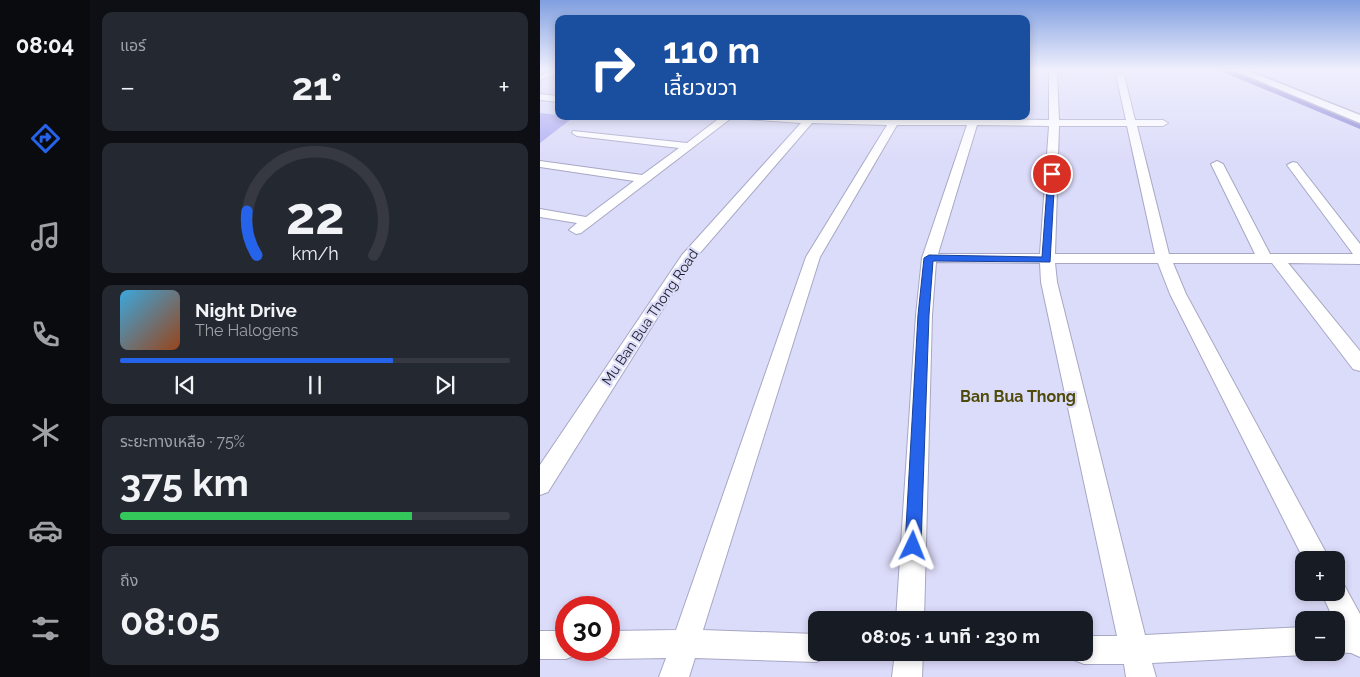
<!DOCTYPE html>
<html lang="th">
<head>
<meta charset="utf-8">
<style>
	:root { --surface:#171b24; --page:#242831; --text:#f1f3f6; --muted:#9ea1a6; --line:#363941; --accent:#2563eb }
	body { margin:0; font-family:Raleway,"Noto Sans Thai",sans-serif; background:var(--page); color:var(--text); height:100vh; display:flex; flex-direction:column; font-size:19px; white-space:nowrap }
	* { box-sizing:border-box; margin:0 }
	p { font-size:16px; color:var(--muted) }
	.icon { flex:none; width:28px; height:28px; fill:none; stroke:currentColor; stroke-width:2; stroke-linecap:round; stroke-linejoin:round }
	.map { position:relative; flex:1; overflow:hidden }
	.side { display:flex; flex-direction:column; gap:12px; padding:12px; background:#0d0f14; width:450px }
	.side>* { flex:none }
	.banner { position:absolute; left:15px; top:15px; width:475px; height:105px; border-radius:10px; box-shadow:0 2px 8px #0003; background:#1a4fa0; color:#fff; overflow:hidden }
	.controls { position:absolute; left:755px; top:551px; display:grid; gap:10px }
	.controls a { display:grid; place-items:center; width:50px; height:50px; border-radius:10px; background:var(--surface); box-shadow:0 2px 8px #0003; font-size:25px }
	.speed { position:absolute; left:15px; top:596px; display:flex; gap:10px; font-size:25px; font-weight:700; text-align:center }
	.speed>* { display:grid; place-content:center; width:65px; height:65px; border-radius:50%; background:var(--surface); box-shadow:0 2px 8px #0003; line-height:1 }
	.speed .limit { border:8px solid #d22; background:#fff; color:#111 }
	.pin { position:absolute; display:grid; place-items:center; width:42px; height:42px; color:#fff; margin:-21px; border:2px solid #fff; border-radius:50%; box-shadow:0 1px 5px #0007 }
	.me { position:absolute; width:55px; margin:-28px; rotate:2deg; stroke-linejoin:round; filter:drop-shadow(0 0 4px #0008) }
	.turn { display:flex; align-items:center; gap:18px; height:105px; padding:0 25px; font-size:22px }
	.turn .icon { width:65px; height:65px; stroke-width:2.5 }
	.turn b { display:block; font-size:35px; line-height:42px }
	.big { font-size:38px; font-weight:700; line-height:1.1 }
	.side .widget { flex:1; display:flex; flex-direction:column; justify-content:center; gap:8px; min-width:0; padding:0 18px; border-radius:10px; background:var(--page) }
	.side .dial { align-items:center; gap:0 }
	.dial svg { height:130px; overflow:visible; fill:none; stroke:var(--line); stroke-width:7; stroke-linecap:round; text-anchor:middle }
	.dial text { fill:var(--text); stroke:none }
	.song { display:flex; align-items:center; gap:15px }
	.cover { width:60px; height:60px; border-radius:8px; background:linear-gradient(135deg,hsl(200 70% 55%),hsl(20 70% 35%)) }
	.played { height:5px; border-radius:2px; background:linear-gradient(90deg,var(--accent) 70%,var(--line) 70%) }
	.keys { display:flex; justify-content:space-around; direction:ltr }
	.heat { display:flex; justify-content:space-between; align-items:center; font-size:28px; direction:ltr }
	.charge { height:8px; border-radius:4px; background:linear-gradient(90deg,#34c759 75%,var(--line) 0) }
	.trip { position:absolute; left:268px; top:611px; width:285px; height:50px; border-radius:10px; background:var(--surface); box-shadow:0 2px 8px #0003; font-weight:700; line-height:50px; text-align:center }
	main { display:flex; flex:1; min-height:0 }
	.dock { display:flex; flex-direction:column; width:90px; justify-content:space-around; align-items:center; background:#090b0e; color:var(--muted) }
	.dock .icon { width:35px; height:35px }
	.dock .on { color:var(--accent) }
	.dock b { font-size:22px; color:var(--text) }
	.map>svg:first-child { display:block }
	.green { fill:#acaaf2 }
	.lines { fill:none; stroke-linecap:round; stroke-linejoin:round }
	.canal { fill:#8580d3; fill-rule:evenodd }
	.minor-casing { stroke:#a7a7c5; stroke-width:2 }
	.tertiary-casing { stroke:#a7a7c5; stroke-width:3 }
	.minor { fill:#fff; fill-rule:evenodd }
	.tertiary { fill:#fff; fill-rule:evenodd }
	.route { fill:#2563eb; stroke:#184099 }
	.labels { text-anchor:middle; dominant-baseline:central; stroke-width:4.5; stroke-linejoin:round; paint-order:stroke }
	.street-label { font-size:14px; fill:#1a1a24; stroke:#dbdbfa }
	.quarter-label { font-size:16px; font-weight:bold; fill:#504b0b; stroke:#dbdbfa }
</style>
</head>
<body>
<main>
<nav class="dock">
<b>08:04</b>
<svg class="icon on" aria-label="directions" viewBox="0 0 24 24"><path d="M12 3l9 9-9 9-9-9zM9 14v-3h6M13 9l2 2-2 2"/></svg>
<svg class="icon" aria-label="music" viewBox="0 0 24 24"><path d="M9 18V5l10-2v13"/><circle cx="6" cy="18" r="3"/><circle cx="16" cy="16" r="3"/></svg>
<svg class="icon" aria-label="phone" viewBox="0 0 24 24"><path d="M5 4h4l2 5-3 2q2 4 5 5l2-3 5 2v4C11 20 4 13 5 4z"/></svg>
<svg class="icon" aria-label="climate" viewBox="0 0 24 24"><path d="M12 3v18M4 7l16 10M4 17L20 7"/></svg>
<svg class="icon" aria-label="car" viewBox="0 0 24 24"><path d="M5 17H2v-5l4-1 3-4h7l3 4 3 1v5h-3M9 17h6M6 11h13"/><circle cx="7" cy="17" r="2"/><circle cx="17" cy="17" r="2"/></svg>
<svg class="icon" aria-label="filters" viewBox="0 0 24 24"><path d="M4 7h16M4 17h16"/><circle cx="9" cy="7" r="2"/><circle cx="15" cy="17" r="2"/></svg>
</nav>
<section class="side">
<div class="widget"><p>แอร์</p>
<div class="heat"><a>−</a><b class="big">21°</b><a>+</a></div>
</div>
<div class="widget dial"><svg viewBox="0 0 100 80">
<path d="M14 69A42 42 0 1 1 86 69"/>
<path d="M14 69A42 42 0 0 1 8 42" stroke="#2563eb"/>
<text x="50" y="56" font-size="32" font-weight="700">22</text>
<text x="50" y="72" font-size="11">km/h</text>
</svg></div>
<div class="widget">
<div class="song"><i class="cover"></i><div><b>Night Drive</b><p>The Halogens</p></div></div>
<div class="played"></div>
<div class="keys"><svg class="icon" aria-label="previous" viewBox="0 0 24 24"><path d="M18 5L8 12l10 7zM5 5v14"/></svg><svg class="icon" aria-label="pause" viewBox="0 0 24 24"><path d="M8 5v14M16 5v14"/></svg><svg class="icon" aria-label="next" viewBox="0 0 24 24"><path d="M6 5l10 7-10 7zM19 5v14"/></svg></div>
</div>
<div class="widget"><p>ระยะทางเหลือ · 75%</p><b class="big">375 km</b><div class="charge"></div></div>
<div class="widget"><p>ถึง</p><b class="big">08:05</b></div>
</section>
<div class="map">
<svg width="820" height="677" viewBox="0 0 820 677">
	<rect width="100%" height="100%" fill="#dbdbfa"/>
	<path class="green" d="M0,113L19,115V116H35L0,143Z"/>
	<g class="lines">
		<path class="canal" d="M678,70H690L820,122V129Z"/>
		<defs>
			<g id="minor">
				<path d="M14,70H18V74L0,80V75Z"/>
				<path d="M515,70H527L517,74L519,120H586L576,75L580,73L584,75L595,120H623L628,123L623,126H597L629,254H715L671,164L677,161L683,164L730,254H813L747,165L753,162L757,163L820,244V264L748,263L820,351V371L813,369L732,263H633L646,294L790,560H764L630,294L618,263H515L517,282L605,635L764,627V652H770L764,655L612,663L616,677H586L584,664H544L534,660L531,652H544V636H577L501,282L500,263L396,262L392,315L384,620H356L376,315L382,258L427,125H357L280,257L163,630L276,634V652H288L286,658L276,662L155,658L149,677H119L126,658L69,659L59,655L57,650H69V631L136,630L266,257L347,125L272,123L153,261L8,492L0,495V465L142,255L261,123L206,119L201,116L350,119L352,116H362L360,119H429L430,116H440L439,119L509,120V73ZM437,125L509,126L500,254H398ZM519,126H587L615,254H515Z"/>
				<path d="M0,94L19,96V102L0,100Z"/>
				<path d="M182,116H194L41,233L36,234L29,230L37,223L0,217V209L46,217L94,181L0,167V161L102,175L139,148L37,136L32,133L33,131L147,143Z"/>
				<path d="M796,580L803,583L820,614V657L811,653L792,652H796V620H794L781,592H796Z"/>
				<path d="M0,631H26V650H38L36,655L26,659H0Z"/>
				<path d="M355,652H383L382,677H352Z"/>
			</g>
			<path id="tertiary" d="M693,70H706L820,115V123Z"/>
		</defs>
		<use href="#minor" class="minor-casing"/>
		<use href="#tertiary" class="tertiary-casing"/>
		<use href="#minor" class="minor"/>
		<use href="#tertiary" class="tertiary"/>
	</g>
	<linearGradient id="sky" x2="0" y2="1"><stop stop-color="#809fe0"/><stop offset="0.42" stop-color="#efeffd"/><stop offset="1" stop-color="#efeffd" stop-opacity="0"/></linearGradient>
	<rect width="820" height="165" fill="url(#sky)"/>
	<path class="route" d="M512,172L515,174L510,262L393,261L389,315L381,546L379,552L373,554L368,552L365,546L378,315L384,258L389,255L502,257L508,174Z"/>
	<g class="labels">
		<g class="street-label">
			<text transform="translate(110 317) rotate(-56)">Mu Ban Bua Thong Road</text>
		</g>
		<g class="quarter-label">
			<text x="478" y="396">Ban Bua Thong</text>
		</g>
	</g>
</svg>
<div class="controls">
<a>+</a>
<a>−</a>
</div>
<div class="speed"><div class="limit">30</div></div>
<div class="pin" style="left:512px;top:174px;background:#d93025"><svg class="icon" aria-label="arrive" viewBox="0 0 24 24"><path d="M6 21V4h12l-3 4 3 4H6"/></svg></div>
<svg class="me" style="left:373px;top:546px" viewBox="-20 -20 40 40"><path d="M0-17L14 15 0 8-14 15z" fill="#2563eb" stroke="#fff" stroke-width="4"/></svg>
<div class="trip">08:05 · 1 นาที · 230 m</div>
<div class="banner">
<div class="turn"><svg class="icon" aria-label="right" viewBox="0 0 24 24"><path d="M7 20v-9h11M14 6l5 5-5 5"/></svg><div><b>110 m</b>เลี้ยวขวา</div></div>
</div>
</div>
</main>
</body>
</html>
